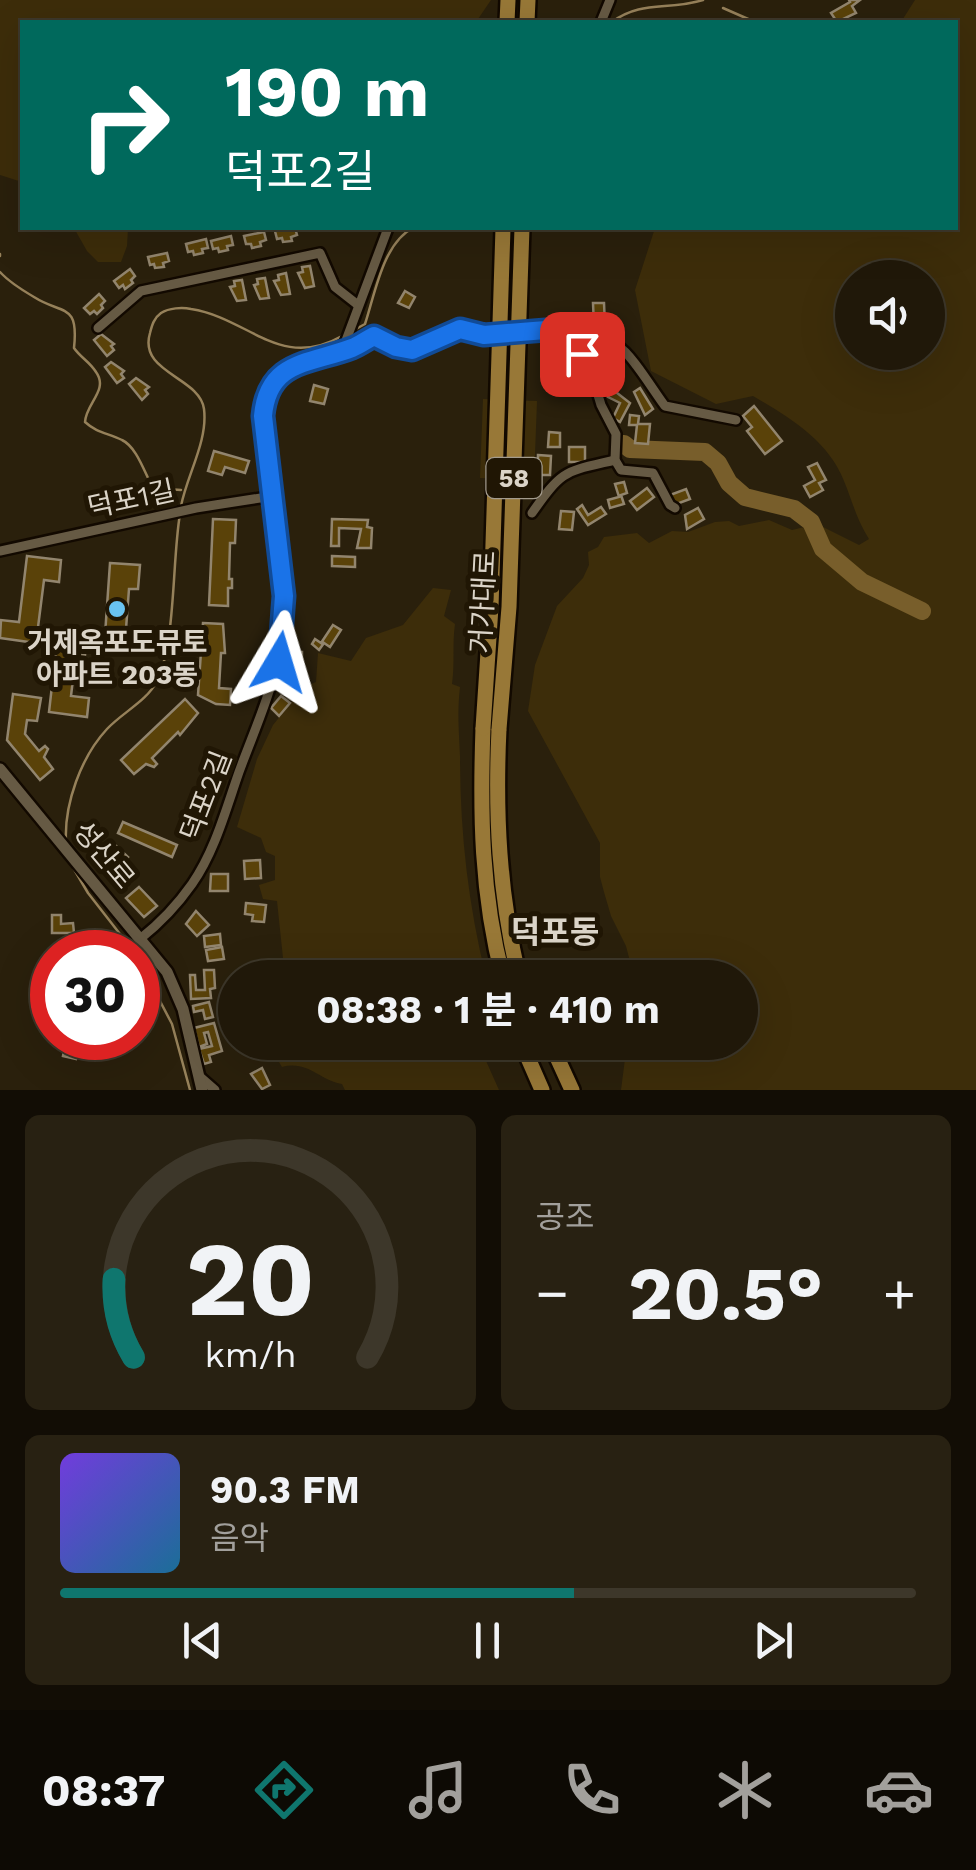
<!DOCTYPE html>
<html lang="ko">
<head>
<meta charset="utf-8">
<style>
	:root { --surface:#201809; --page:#282112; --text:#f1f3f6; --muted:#a2a09c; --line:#3d372a; --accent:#0f766e }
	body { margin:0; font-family:"Work Sans","Noto Sans KR",sans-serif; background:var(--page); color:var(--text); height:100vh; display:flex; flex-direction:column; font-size:38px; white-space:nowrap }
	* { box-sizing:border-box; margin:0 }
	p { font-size:32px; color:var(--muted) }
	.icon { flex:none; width:55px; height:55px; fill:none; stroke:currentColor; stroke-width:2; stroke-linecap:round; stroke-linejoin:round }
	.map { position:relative; height:1090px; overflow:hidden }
	.sheet { display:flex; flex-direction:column; gap:25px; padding:25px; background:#120d05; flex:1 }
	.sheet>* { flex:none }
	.hud { position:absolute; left:20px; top:20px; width:938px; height:210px; border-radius:0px; box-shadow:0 10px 40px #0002,0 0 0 2px var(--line); background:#00695c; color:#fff; overflow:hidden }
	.controls { position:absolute; left:835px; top:260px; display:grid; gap:20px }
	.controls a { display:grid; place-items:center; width:110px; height:110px; border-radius:50%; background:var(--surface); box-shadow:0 10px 40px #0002,0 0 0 2px var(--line); font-size:50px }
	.speed { position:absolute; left:30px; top:930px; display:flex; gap:20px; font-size:50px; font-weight:700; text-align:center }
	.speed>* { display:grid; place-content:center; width:130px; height:130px; border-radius:50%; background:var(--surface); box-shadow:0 10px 40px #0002,0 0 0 2px var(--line); line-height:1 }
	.speed .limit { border:15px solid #d22; background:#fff; color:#111 }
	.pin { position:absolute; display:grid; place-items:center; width:85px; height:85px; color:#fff; margin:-42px; border-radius:20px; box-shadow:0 5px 15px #0006 }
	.me { position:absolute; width:110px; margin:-55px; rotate:7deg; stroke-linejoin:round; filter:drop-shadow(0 0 8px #0008) }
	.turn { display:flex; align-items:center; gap:35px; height:210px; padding:0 40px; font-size:45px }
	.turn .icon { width:130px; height:130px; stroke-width:2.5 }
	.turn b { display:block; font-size:70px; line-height:85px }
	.big { font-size:75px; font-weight:700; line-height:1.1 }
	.sheet .card { flex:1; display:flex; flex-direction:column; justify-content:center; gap:15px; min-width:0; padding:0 35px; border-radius:15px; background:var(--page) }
	.sheet .dial { align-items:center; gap:0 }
	.dial svg { height:260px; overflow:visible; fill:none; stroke:var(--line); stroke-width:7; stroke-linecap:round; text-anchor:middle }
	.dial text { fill:var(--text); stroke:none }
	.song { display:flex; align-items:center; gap:30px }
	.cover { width:120px; height:120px; border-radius:15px; background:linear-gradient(135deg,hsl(260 70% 55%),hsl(200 70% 35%)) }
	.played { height:10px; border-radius:5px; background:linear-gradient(90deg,var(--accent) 60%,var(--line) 60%) }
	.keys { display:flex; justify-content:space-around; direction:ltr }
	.heat { display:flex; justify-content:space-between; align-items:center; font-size:55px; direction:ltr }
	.sheet .tiles { flex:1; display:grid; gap:25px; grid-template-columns:1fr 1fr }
	.card:last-child { grid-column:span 2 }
	.trip { position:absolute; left:218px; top:960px; width:540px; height:100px; border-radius:50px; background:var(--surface); box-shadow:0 10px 40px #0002,0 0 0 2px var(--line); font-weight:700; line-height:100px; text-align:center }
	.menu { display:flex; height:160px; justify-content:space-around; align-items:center; background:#0d0a04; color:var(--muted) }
	.menu .icon { width:70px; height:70px }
	.menu .current { color:var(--accent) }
	.menu b { font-size:45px; color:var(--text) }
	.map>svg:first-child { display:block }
	.green { fill:#3d2d0a; fill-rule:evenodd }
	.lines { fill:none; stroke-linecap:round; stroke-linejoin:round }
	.stream { stroke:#96815a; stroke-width:2.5 }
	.river { stroke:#785e2b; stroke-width:18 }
	.building { fill:#5a4209; stroke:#92856e; stroke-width:2.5 }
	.minor-casing { stroke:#120900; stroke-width:14 }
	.tertiary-casing { stroke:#120900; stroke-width:16 }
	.trunk-casing { stroke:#120900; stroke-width:20 }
	.minor { stroke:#665a44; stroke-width:9 }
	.tertiary { stroke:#665a44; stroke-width:11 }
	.trunk { stroke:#987837; stroke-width:15 }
	.trunk-bridge-casing { stroke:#120900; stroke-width:20; stroke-linecap:butt }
	.trunk-bridge { stroke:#987837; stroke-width:15 }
	.route-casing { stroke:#114b97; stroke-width:25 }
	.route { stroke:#1a73e8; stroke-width:18 }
	.poi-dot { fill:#69c3f1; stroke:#201604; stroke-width:4 }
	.labels { text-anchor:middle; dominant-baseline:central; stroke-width:10; stroke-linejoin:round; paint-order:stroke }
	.shield { fill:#201604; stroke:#a39b8d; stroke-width:2.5 }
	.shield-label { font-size:25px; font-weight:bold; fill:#dbd4c8 }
	.street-label { font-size:28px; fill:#dbd4c8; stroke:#201604 }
	.poi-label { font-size:28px; font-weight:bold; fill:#dbd4c8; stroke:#201604 }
	.quarter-label { font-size:32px; font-weight:bold; fill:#dbd4c8; stroke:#201604 }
</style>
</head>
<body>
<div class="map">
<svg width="976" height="1090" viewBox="0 0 976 1090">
	<rect width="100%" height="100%" fill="#2a200c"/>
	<g class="green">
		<path d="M0,0H491L476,22H22V182L0,175Z"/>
		<path d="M915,0H976V1090H621L627,1043L740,1042V978L634,977L626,946L611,916L604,892L600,877V843L528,711L535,665L557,606L583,578L589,565L588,552L598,547L604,537L637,533L649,543L672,531L688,532L715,522L729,521L739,526L769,520L792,530L817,524L859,545L869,539C856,518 853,503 844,481C828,440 789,417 753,396L716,404L651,371L635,290L655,228H955V22H901ZM852,278H928V352H852Z"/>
		<path d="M74,228H128L127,246L121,262H98L87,251Z"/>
		<path d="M483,399L537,401L534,480L480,478Z"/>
		<path d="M433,588L451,590L444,616L455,624C452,645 455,662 452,684L460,687C457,714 459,730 460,756C460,832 468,903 486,977H285L277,901L263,899L259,885L275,880V856L266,852L261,838L237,827L257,759L273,725L304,687L316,682L318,653L351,661L366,638L403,625Z"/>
		<path d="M273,1043H478L499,1090H345L342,1084C319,1080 308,1060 282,1067L273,1052Z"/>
	</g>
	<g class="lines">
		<g class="stream">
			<path d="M723,8L755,22"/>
			<path d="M612,22C642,0 667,11 703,0"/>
			<path d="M0,254V256"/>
			<path d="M0,272C9,282 22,290 34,297C62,315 79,302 74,348C80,357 90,362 96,372C109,390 86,403 85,422C97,433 108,433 122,440C137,447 145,474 153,488L181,490"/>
			<path d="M354,330L365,324C375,294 383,243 413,228"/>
			<path d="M395,351L416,355L463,334"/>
			<path d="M181,506C187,475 208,441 204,409C200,377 138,373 150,333C152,325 154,318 161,313C169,308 182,307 191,309C249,318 280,371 342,336"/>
			<path d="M66,842C64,804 81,757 107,729C123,712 147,701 157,681C176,642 172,560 180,514"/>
			<path d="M68,859L88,893L134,952"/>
			<path d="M138,959L172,1024L190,1090"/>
		</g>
		<path class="river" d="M624,444L630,449L705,452L718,463L729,483L745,497L794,509L811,522L823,549L862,582L922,611"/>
	</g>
	<g class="building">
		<path d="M849,0H860L852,6L856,13L837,22L831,13L850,2Z"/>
		<path d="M295,228L297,235L291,237L292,241L283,242L282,238L277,239L275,231Z"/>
		<path d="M264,232L266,240L260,242L261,246L252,248L251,244H246L244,236Z"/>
		<path d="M231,236L233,245L227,246L228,250L219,252L218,248L213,249L211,241Z"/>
		<path d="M206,239L208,248L202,249L203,253L194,255L193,251L188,252L186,244Z"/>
		<path d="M167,253L169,261L163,263L164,267L155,268L154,264L150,265L148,257Z"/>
		<path d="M310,266L314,286L305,288L298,273L303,272L302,267Z"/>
		<path d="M130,269L135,276L131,280L133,283L125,289L123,285L119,288L114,281Z"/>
		<path d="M286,273L290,294L281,295L274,281L279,280L278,275Z"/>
		<path d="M265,278L269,298L260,299L254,285L258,284L257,279Z"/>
		<path d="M242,280L246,300L237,301L230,287L235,286L234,281Z"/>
		<path d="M405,291L415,297L409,308L398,303Z"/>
		<path d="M99,294L105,301L101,305L103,308L97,314L94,311L90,314L84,308Z"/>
		<path d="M593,303H604L605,326L594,327Z"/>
		<path d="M101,334L114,344L111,346L114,350L107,356L94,340Z"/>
		<path d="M111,362L124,371L121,374L124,378L117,383L105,367Z"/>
		<path d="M136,378L149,387L145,390L148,394L142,400L129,384Z"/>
		<path d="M314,385L328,389L324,404L310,401Z"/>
		<path d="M640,388L653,409L645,415L634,392Z"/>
		<path d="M612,389L630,403L620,422L613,418L620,403L608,397Z"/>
		<path d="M754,406L782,441L765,454L747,431L752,427L743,416Z"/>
		<path d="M630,415L639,416L638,424H650L648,444L635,443L637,425H629Z"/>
		<path d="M549,432L560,433V447H548Z"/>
		<rect x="569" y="447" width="16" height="15"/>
		<path d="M214,451L249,461L245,473L225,467L222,475L208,471Z"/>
		<path d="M538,455L551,456L550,475H538Z"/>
		<path d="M817,463L826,480L819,483L823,490L810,497L804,486L815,480L808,467Z"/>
		<path d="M624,482L627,493L621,495L624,504L610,508L608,500L619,497L615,484Z"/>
		<path d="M647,488L654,497L637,510L630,501Z"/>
		<path d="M686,489L690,499L674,505L670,495Z"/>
		<path d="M582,505L588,515L601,507L606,514L588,525L577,509Z"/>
		<path d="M698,508L704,519L687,529L685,515Z"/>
		<path d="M561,511L574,512L572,530L559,529Z"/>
		<path d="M213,519L236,520L235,543H230L229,579H232V588H228V606L209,605Z"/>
		<path d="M332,519L368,520L367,527L372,528L371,548H357L361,529L339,528V546H331Z"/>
		<path d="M27,556L61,560L59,582L44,580L36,643L0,638L1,620L19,622Z"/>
		<path d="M332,556L355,557V567L332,566Z"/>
		<path d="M110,563L140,565L138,589H129L126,629L136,630L135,645L123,644L105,635Z"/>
		<path d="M203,623L223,624L225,653H221L219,688L231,689L230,705L216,704L198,695Z"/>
		<path d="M333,625L341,630L330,647L324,643L319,650L312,644L315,639L321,643Z"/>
		<path d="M58,633L87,636L85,655L76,653L71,696L89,698L87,717L49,712Z"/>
		<path d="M296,652H302V674H299V685H284V674H296Z"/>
		<path d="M13,694L41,698L37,721L27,720L25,734L39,751L45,746L48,749L44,757L53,769L40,780L7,740Z"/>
		<path d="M281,696L290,703L279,716L271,708Z"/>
		<path d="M185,699L198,713L180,735L178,732L152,758L157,764L154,767L146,764L134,774L121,760Z"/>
		<path d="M123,822L177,845L172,857L118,833Z"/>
		<path d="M115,845L128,857L117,869L104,856Z"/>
		<path d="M260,860L261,878L245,879L244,861Z"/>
		<path d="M211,874H228V891H210Z"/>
		<path d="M139,887L157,906L144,917L126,898Z"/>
		<path d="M246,903L266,905L264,922L252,921L253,915L245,914Z"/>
		<path d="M196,911L209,925L197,936L186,924Z"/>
		<path d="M52,915H61V924L73,923L74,933H52Z"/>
		<path d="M220,934L221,945L205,947L204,936Z"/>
		<path d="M222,947L224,959L208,961L206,950Z"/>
		<path d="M204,970H214L215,988L210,989L211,998L191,999L190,975H195L196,990H205Z"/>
		<path d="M209,1002L213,1017L205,1019L203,1010L194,1012L193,1006Z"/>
		<path d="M228,1021L235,1032V1041L231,1043L221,1026Z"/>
		<path d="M214,1023L222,1051L209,1055L211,1062L204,1064L199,1049L212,1046L208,1032L204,1033L207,1044L199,1047L194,1028Z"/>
		<path d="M66,1041L79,1044L76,1059L63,1056Z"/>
		<path d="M262,1068L270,1085L262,1089L251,1074Z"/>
	</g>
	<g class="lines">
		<defs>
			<g id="minor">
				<path d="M601,22L610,0"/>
				<path d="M98,328L141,291L320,253L335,287L358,305"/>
				<path d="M342,351L354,348L374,336L396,347L413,350L459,329L484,335L547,330L567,339L582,354L592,375L601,405L616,434L615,460L621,470L653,473L670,505L675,508"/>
				<path d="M598,393L608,385L610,362L619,347C630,352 655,393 665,406L736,420"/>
				<path d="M532,513C563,469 564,472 615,460"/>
				<path d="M0,551L196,508L273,496"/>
				<path d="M140,939C159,924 178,904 192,884C215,851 226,809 239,772C261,712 289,657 284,590C281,547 254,429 267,394C278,363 315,362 342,351L388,228"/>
				<path d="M199,1076L215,1090"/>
			</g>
			<path id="tertiary" d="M0,769L167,972L183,1009L202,1090"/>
			<g id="trunk">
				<path d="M507,22L508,0"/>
				<path d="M527,22L528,0"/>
				<path d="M483,728C480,813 481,894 503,978"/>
				<path d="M499,729C495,814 499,894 519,978"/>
				<path d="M521,1042L542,1090"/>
				<path d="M550,1042L572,1090"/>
			</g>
		</defs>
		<use href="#minor" class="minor-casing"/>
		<use href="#tertiary" class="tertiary-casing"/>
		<use href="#trunk" class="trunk-casing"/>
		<use href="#minor" class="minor"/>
		<use href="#tertiary" class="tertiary"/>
		<use href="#trunk" class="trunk"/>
		<defs>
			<g id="trunk-bridge">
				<path d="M483,728L491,607L503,228"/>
				<path d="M499,729L509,607L522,228"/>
			</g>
		</defs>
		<use href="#trunk-bridge" class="trunk-bridge-casing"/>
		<use href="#trunk-bridge" class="trunk-bridge"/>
	</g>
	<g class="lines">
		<defs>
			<path id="route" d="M279,662L284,596L263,416C268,360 310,364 352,348C360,345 366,340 374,336L396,347L412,350L460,329L484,335L546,330L567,339L582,354"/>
		</defs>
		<use href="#route" class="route-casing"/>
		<use href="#route" class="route"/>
	</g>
	<circle class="poi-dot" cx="117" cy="609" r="10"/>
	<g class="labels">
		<rect class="shield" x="486.5" y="458" width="55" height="40" rx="8"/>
		<g class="shield-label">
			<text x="514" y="478">58</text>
		</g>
		<g class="street-label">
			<text transform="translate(131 499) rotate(-12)">덕포1길</text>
			<text transform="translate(483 602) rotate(-87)">거가대로</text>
			<text transform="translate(206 796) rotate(-69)">덕포2길</text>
			<text transform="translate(104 855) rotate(50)">성산로</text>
		</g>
		<g class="poi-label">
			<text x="117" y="642">거제옥포도뮤토<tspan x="117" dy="32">아파트 203동</tspan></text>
		</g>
		<g class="quarter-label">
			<text x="555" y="932">덕포동</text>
		</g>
	</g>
</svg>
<div class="controls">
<a><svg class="icon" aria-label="sound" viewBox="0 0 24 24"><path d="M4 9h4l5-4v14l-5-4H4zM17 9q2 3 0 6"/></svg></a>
</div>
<div class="speed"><div class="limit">30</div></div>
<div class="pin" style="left:582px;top:354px;background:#d93025"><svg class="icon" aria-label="arrive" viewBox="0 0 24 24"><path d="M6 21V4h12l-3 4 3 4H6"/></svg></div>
<svg class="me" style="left:279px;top:662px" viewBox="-20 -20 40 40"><path d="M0-17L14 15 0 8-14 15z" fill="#1a73e8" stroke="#fff" stroke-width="4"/></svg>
<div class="trip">08:38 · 1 분 · 410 m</div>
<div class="hud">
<div class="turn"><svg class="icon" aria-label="right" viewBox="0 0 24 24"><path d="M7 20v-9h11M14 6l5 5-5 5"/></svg><div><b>190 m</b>덕포2길</div></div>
</div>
</div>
<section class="sheet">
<div class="tiles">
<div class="card dial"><svg viewBox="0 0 100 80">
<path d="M14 69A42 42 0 1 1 86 69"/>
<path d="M14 69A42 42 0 0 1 8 45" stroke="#0f766e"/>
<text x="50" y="56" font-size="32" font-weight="700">20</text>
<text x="50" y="72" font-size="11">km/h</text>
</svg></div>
<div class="card"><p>공조</p>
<div class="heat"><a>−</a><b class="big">20.5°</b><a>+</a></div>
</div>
<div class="card">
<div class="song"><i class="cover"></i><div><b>90.3 FM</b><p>음악</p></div></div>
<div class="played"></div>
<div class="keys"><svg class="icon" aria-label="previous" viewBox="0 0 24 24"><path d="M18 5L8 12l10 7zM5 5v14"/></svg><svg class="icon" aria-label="pause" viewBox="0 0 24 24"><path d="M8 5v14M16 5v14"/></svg><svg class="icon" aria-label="next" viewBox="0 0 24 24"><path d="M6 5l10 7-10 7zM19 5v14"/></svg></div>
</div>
</div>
</section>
<nav class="menu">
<b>08:37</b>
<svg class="icon current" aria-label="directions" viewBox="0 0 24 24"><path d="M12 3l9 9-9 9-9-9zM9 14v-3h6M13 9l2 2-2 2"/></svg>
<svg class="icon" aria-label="music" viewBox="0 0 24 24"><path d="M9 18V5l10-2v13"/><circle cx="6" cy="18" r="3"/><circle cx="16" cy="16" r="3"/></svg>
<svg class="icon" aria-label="phone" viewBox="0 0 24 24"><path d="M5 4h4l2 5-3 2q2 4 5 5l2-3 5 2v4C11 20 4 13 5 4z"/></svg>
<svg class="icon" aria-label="climate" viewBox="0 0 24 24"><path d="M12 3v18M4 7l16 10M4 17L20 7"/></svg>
<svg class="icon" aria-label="car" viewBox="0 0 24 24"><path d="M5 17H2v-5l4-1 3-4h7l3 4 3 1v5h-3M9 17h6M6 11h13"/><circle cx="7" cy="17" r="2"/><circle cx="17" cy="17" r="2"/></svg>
</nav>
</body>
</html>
